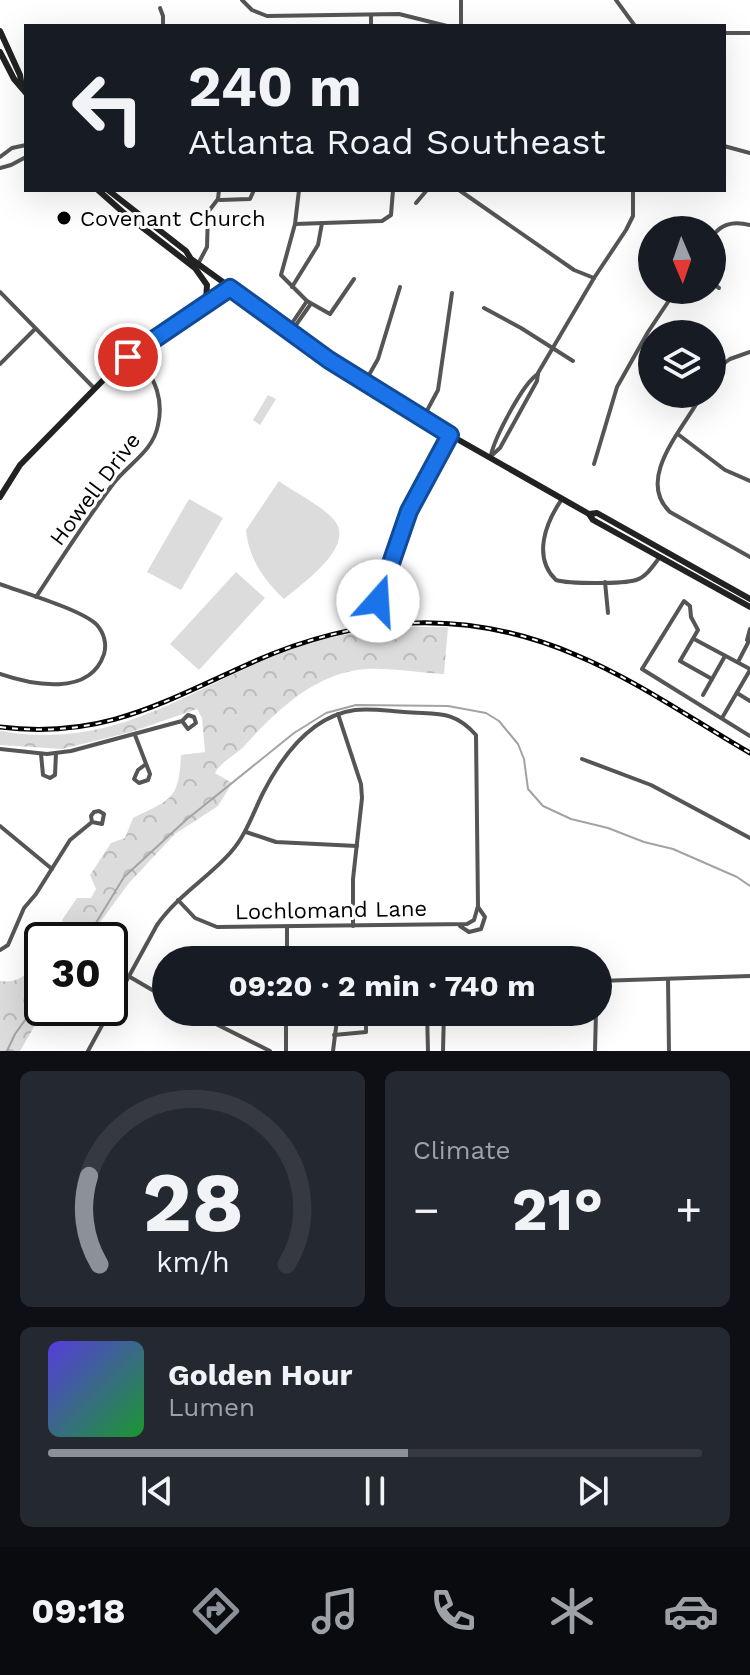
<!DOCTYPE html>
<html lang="en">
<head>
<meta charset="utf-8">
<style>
	:root { --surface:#171b24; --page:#242831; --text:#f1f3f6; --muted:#9ea1a6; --line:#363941; --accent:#8c9099 }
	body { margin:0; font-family:"Work Sans",sans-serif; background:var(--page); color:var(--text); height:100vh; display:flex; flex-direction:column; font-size:30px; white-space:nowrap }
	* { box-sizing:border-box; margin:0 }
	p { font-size:26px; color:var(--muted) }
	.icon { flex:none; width:44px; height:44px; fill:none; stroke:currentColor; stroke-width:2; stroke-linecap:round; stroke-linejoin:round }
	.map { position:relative; height:1051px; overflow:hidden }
	.sheet { display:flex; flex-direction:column; gap:20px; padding:20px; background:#0d0f14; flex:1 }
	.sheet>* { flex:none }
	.hud { position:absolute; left:24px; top:24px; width:702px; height:168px; border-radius:0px; box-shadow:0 8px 32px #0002; background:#171b24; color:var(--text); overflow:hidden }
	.needle { width:52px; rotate:178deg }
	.controls { position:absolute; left:638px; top:216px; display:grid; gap:16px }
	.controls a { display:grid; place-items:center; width:88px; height:88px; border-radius:50%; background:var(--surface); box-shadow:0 8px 32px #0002; font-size:40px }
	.speed { position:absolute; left:24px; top:922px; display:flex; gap:16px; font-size:40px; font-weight:700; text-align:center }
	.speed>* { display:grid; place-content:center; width:104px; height:104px; border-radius:50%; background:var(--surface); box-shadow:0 8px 32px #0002; line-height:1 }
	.speed .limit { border:4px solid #111; border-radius:12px; background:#fff; color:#111 }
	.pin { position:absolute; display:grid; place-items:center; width:68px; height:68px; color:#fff; margin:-34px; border:4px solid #fff; border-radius:50%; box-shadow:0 2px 8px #0007 }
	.me { position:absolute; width:88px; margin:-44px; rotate:19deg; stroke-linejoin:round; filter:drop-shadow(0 0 6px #0008) }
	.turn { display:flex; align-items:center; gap:28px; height:168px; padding:0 32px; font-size:36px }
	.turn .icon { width:104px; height:104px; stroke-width:2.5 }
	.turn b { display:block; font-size:56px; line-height:68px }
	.big { font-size:60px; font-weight:700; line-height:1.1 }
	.sheet .card { flex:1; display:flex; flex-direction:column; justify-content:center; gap:12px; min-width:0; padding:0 28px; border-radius:12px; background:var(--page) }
	.sheet .dial { align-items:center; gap:0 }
	.dial svg { height:208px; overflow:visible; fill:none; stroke:var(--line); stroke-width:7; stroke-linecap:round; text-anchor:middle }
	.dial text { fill:var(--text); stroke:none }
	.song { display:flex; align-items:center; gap:24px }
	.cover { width:96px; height:96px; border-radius:12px; background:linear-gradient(135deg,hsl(250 70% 55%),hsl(130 70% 35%)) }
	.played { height:8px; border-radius:4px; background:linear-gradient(90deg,var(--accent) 55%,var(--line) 55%) }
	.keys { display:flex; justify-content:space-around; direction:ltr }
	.heat { display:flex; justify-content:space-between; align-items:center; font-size:44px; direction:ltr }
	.sheet .tiles { flex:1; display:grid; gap:20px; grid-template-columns:1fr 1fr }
	.card:last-child { grid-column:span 2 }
	.trip { position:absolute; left:152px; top:946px; width:460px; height:80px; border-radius:40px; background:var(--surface); box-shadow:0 8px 32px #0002; font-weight:700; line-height:80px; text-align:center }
	.tab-bar { display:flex; height:128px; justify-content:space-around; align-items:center; background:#090b0e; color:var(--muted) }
	.tab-bar .icon { width:56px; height:56px }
	.tab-bar .current { color:var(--accent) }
	.tab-bar b { font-size:36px; color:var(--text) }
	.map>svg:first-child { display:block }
	.grass { fill:url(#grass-tufts) }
	.forest { fill:url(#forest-crowns) }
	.green { fill:#dcdcdc }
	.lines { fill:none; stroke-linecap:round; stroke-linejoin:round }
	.stream { stroke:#a3a3a3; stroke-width:2 }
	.street { stroke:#555; stroke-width:4 }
	.secondary { stroke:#222; stroke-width:6 }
	.rail-casing { stroke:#000; stroke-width:5 }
	.rail { stroke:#fff; stroke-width:2; stroke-dasharray:6; stroke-linecap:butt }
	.route-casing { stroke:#114b97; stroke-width:20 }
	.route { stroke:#1a73e8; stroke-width:14 }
	.poi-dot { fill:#000; stroke:#fff; stroke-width:3 }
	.labels { text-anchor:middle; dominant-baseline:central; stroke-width:6; stroke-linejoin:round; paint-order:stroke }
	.poi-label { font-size:22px; fill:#000; stroke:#fff; text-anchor:start }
	.street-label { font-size:22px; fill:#000; stroke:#fff }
</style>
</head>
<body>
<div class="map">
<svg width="750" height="1051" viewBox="0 0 750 1051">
	<defs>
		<pattern id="grass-tufts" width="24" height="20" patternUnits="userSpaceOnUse" patternTransform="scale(2)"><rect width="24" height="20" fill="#dcdcdc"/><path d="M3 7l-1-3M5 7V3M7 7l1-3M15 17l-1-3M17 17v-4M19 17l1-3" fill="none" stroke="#bbb"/></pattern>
		<pattern id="forest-crowns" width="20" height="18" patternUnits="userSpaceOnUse" patternTransform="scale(2)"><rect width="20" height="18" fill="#dcdcdc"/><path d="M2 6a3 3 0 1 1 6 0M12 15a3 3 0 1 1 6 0" fill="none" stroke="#bbb"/></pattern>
	</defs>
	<rect width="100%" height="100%" fill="#fff"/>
	<path class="grass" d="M268,395L276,399L260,425L253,420Z"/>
	<g class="forest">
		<path d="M419,627H448L444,674C418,673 382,666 357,670C312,677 276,711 246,744C237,755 222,760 215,773L232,783L218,806L175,834L129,883L87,940H60L66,930L62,920L77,898H91L96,889L90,875L111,843L125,838L133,818C171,799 179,800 181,755L205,752L202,718L197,709L131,732L62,749L0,745V731C128,753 199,677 311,643C346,632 382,629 419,627Z"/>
		<path d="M42,955V1008H45L20,1051H0V981C22,984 30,971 42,955Z"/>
	</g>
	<g class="green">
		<path d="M279,481C294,492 324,507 335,521C355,548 301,584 284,599C263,579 249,559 246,530Z"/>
		<path d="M189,499L223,518L181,590L147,572Z"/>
		<path d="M236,572L265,598L199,670L170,644Z"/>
	</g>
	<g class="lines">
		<g class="stream">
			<path d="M82,940L91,931L124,877L186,820L294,733L326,713L356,705L448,706L486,713L499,721L518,744L524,759L528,789L543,806L571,819L608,828L644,842L673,849L737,877L750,886"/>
			<path d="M7,1051L15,1034L42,997"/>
		</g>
		<g class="street">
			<path d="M242,0L252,10L267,16L399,14L447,26"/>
			<path d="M616,0L635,26"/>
			<path d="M160,8L163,16V26"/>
			<path d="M371,26V15"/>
			<path d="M461,26V0"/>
			<path d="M724,33H750"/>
			<path d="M724,146L750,153"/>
			<path d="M0,157L12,148L26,145"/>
			<path d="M0,168L11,165L26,157"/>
			<path d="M219,190L218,199L220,200L250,199L254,190"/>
			<path d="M299,190L295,224L281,275L307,301L330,314L354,279"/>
			<path d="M459,190L574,270L594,278"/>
			<path d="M416,203L427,190"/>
			<path d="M295,224L382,221L391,215L393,190"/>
			<path d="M712,237C721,223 734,221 750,225"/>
			<path d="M198,264L207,247L208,212L218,199"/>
			<path d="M712,283L719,288"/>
			<path d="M292,287L318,245L322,223"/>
			<path d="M0,292L94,388"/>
			<path d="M484,308L521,328L573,361"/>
			<path d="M288,329L307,301"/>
			<path d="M291,332L310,305"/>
			<path d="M0,364L35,329"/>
			<path d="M712,372L730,359L750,352"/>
			<path d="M365,382L378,359L400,287"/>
			<path d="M702,394C686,426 634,478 670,512L750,557"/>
			<path d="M423,418L438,390L452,293"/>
			<path d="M679,435L725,470L750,481"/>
			<path d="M491,455C495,437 523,383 538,374"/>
			<path d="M490,457L500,448L537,381L538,373L594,278L626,230L633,216V190"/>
			<path d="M594,464L617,387L648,332L676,290"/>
			<path d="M562,499C546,522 532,557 556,580C569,584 623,584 636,580C646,577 653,566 659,558"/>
			<path d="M605,582L608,613"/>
			<path d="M0,584C21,592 83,610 97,625C104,633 107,644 104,654C90,697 32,685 0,674"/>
			<path d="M36,597C61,559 86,520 113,484C128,464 153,452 158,425C165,395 151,376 137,350"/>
			<path d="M378,601L409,511L450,435"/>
			<path d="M694,639L750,669"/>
			<path d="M747,640L750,629"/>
			<path d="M738,662L750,639"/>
			<path d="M712,679L680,661L698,630L691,617L690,606L684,601L642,669L750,736"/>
			<path d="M737,693L750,701"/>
			<path d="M703,695L725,656"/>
			<path d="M338,714L361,784L362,798L353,879V926"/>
			<path d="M722,718L750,670"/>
			<path d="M135,735L150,774L148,780L139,783L134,779L138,770L146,764"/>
			<path d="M0,749L47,754L71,751L182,721L188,715L194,717L196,723L188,729L182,721"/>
			<path d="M41,754L43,775L50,778L55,775L56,753"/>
			<path d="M582,759L651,785L750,838"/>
			<path d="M0,826L52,869"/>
			<path d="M246,832L276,842L357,846"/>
			<path d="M460,926L469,932L481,929L485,917L478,907"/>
			<path d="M0,950L8,945L24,908L36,894L70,840L92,822L91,816L94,812L99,811L104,814L102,824L92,822"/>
			<path d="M287,960V928"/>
			<path d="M130,977L166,998"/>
			<path d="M668,980L669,1051"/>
			<path d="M598,981L750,976"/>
			<path d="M192,1012L270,1051"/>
			<path d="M427,1012L428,1051"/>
			<path d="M400,1017L427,1016"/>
			<path d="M334,1035L366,1032V1020L363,1017L337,1019"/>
			<path d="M88,1051L157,925C177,896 208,878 231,852C246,835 253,813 263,793C282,756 311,716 355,710C371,708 388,711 404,712C436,715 453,709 476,735L478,906L474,920L467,924L217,927L195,918L178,900"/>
			<path d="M286,1051V1012"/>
			<path d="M333,1051L338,1012"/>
			<path d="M443,1051L444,1012"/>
			<path d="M595,1051L596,1012"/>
		</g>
		<g class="secondary">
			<path d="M0,31L20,75L22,87"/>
			<path d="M0,52L14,79L26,93"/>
			<path d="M98,190L125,214L195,268L207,285L206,300L203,305"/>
			<path d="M108,190L186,251L191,259L345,370L450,435L589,514L593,520L750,607"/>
			<path d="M0,497L20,465L117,366L230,288"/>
			<path d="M589,514L597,513L750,599"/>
		</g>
		<defs>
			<path id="rail" d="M0,727C98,739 156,706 242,667C353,615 462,606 576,655C636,680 693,720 750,753"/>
		</defs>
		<use href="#rail" class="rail-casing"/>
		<use href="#rail" class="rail"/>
	</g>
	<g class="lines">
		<defs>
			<path id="route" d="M128,357L230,288L329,360L450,435L409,511L378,601"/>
		</defs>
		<use href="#route" class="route-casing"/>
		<use href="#route" class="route"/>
	</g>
	<circle class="poi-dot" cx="64" cy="218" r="8"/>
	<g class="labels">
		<g class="poi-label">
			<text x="80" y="218">Covenant Church</text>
		</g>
		<g class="street-label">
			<text transform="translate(95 489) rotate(-53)">Howell Drive</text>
			<text transform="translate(331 910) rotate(-1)">Lochlomand Lane</text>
		</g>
	</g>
</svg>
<div class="controls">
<a><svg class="needle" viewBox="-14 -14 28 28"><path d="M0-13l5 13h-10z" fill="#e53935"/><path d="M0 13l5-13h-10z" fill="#9ea1a6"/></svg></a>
<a><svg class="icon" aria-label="layers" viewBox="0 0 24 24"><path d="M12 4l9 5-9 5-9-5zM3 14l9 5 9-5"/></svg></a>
</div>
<div class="speed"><div class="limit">30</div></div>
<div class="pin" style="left:128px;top:357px;background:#d93025"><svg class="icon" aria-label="arrive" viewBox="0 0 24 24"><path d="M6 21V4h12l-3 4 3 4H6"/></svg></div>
<svg class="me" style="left:378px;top:601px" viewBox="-20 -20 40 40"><circle r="19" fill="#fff"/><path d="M0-13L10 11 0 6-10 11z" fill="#1a73e8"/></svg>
<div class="trip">09:20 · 2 min · 740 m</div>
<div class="hud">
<div class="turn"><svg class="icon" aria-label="left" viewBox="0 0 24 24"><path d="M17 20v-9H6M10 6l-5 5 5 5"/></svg><div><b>240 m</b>Atlanta Road Southeast</div></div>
</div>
</div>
<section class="sheet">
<div class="tiles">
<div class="card dial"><svg viewBox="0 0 100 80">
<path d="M14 69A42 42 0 1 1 86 69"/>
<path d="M14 69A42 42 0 0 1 10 35" stroke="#8c9099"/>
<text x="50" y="56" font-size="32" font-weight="700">28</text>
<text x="50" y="72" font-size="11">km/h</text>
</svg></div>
<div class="card"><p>Climate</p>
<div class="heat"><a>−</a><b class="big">21°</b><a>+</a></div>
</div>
<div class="card">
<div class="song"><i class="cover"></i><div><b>Golden Hour</b><p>Lumen</p></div></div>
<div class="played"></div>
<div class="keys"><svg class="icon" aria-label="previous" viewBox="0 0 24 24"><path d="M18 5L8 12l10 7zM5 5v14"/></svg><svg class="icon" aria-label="pause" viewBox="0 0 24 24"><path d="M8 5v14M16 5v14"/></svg><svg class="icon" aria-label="next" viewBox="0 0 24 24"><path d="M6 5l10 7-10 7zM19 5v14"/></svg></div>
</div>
</div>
</section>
<nav class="tab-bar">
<b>09:18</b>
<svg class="icon current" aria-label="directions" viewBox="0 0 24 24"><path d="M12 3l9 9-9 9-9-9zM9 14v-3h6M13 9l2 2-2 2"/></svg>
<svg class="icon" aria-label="music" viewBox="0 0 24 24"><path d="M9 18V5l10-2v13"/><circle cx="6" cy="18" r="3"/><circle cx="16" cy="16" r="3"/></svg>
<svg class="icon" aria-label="phone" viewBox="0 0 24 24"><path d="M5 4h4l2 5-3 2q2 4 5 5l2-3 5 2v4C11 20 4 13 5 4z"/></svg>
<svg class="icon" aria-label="climate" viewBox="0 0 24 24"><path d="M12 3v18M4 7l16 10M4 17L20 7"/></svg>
<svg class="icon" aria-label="car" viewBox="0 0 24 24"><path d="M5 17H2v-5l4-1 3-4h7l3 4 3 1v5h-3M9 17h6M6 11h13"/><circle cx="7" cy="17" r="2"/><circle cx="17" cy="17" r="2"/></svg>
</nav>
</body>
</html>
